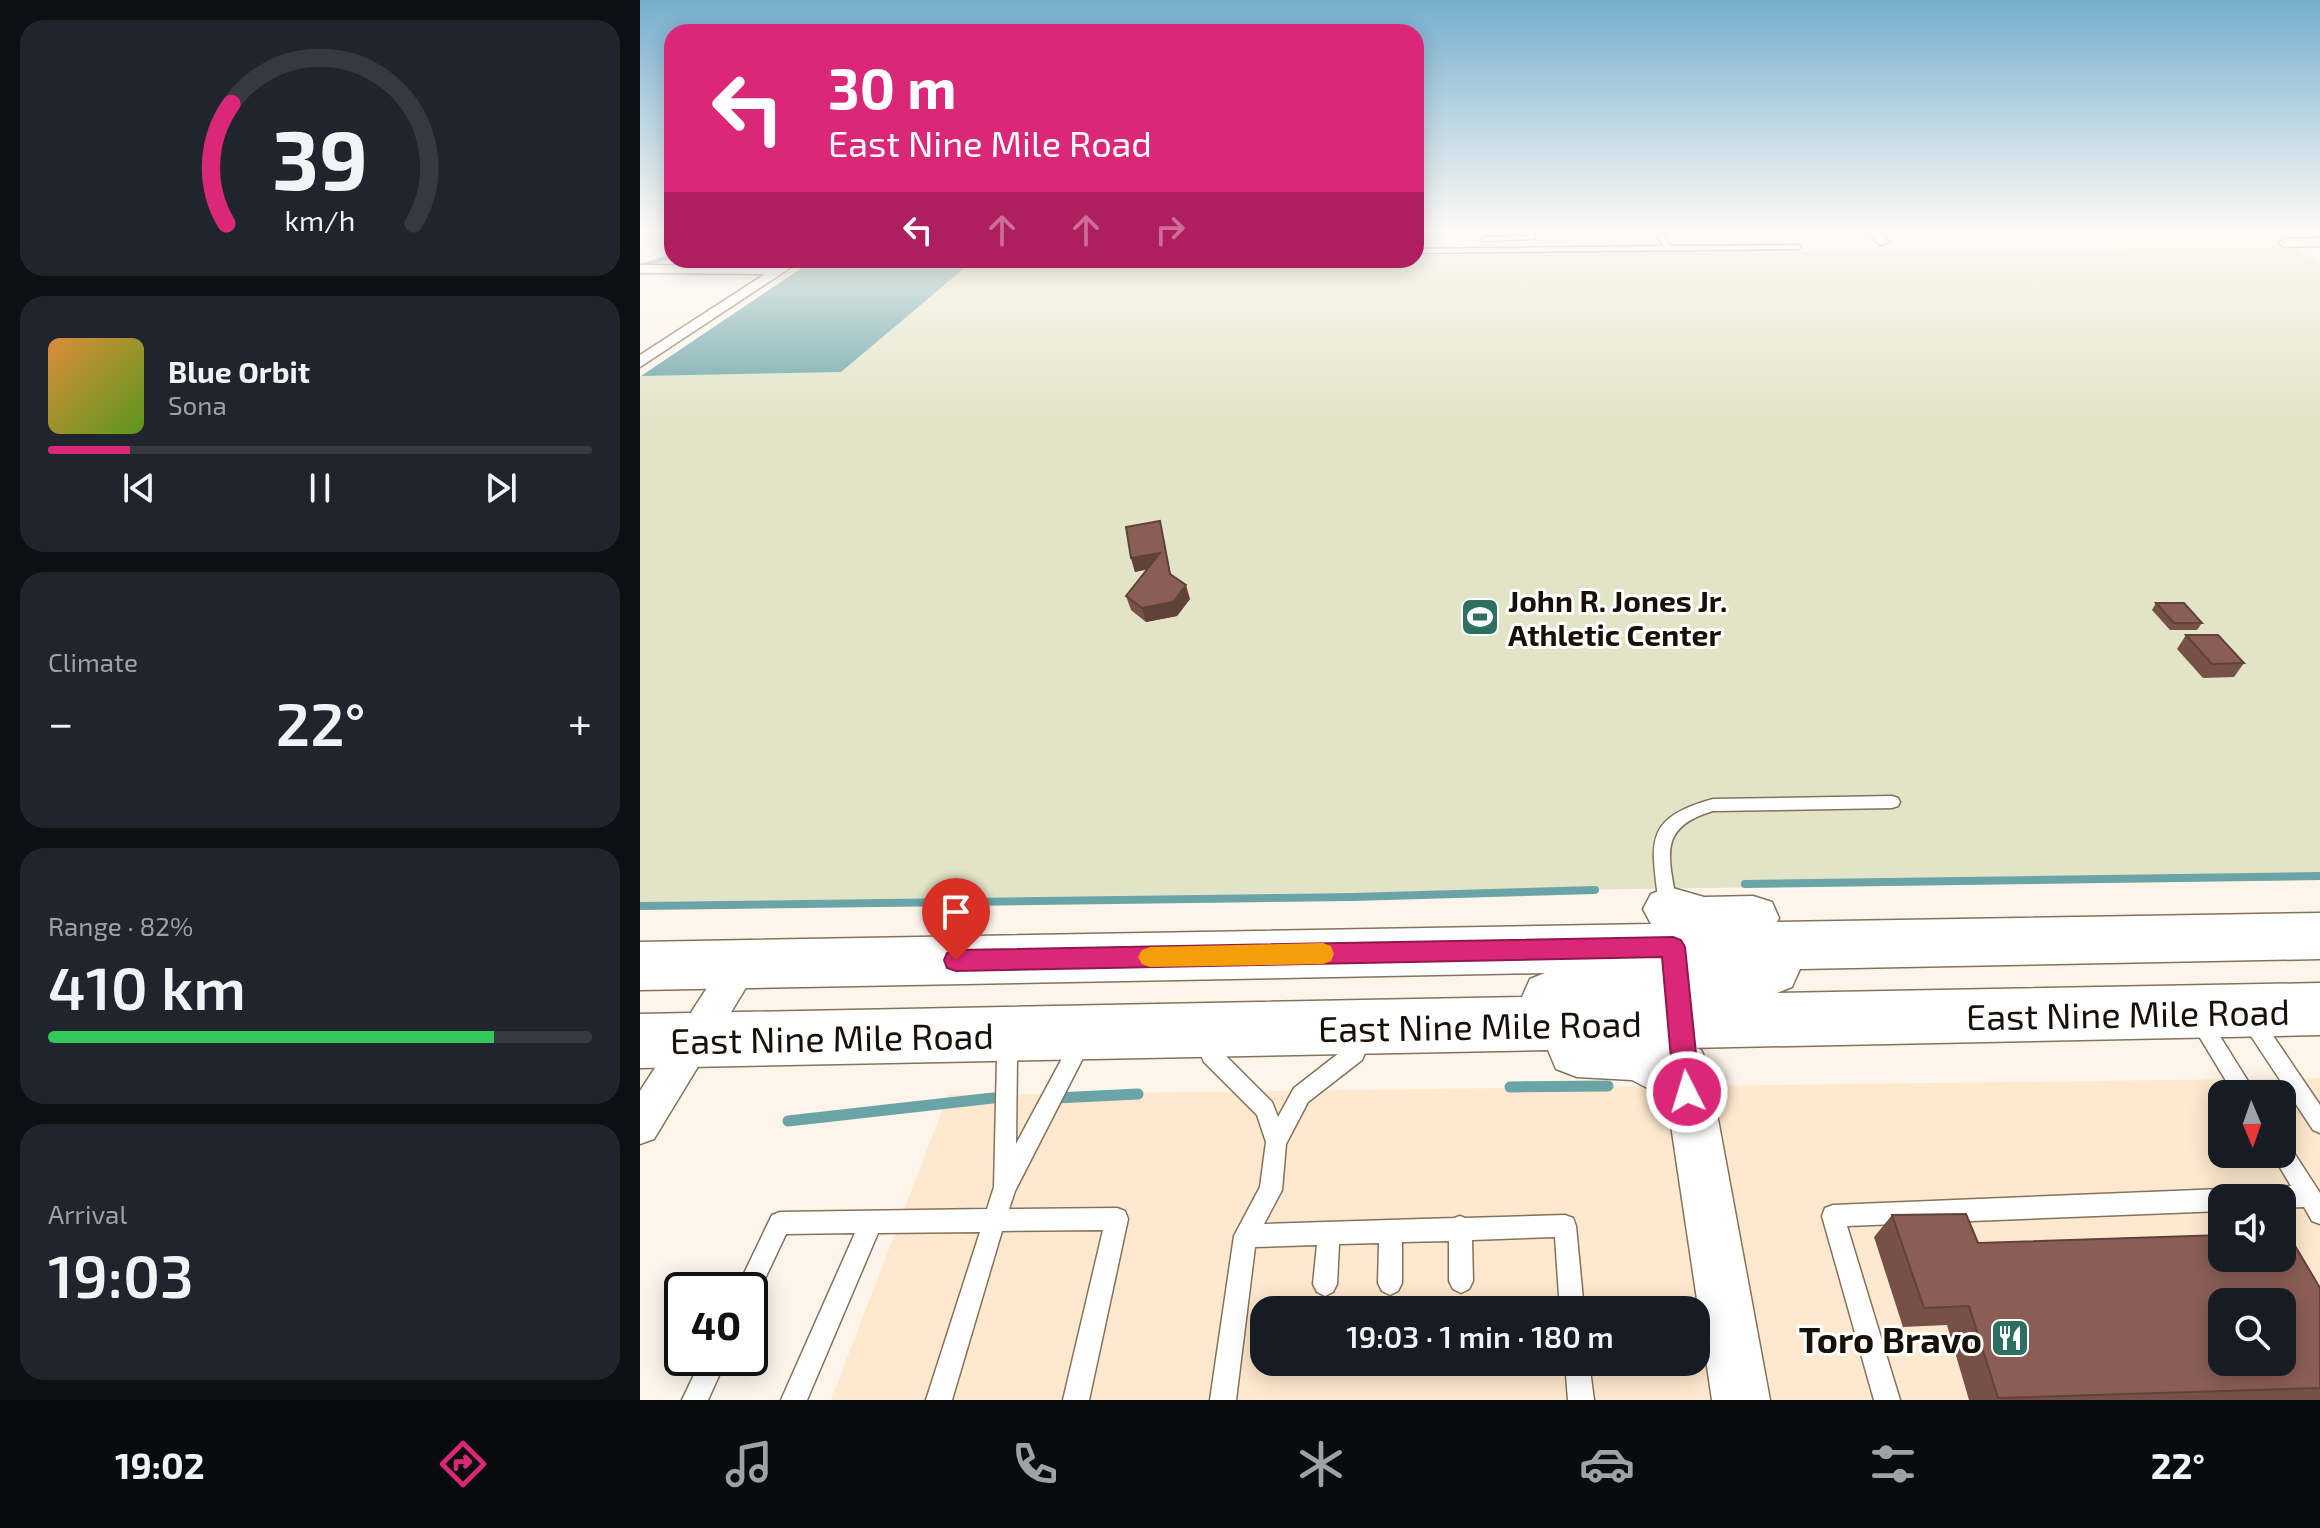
<!DOCTYPE html>
<html lang="en">
<head>
<meta charset="utf-8">
<style>
	:root { --surface:#171b24; --page:#20242c; --text:#f1f3f6; --muted:#9ea1a6; --line:#363941; --accent:#db2777 }
	body { margin:0; font-family:"Exo 2",sans-serif; background:var(--page); color:var(--text); height:100vh; display:flex; flex-direction:column; font-size:30px; white-space:nowrap }
	* { box-sizing:border-box; margin:0 }
	p { font-size:26px; color:var(--muted) }
	.icon { flex:none; width:44px; height:44px; fill:none; stroke:currentColor; stroke-width:2; stroke-linecap:round; stroke-linejoin:round }
	.map { position:relative; flex:1; overflow:hidden }
	.panel { display:flex; flex-direction:column; gap:20px; padding:20px; background:#0d0f14; width:640px }
	.panel>* { flex:none }
	.top-card { position:absolute; left:24px; top:24px; width:760px; height:244px; border-radius:24px; box-shadow:0 4px 20px #0003; background:#db2777; color:#fff; overflow:hidden }
	.needle { width:52px; rotate:178deg }
	.buttons { position:absolute; left:1568px; top:1080px; display:grid; gap:16px }
	.buttons a { display:grid; place-items:center; width:88px; height:88px; border-radius:16px; background:var(--surface); box-shadow:0 4px 20px #0003; font-size:40px }
	.speed { position:absolute; left:24px; top:1272px; display:flex; gap:16px; font-size:40px; font-weight:700; text-align:center }
	.speed>* { display:grid; place-content:center; width:104px; height:104px; border-radius:50%; background:var(--surface); box-shadow:0 4px 20px #0003; line-height:1 }
	.speed .limit { border:4px solid #111; border-radius:12px; background:#fff; color:#111 }
	.pin { position:absolute; display:grid; place-items:center; width:68px; height:68px; color:#fff; margin:-82px -34px; border-radius:50% 50% 50% 0; rotate:-45deg; box-shadow:0 0 8px #0007 }
	.pin .icon { rotate:45deg }
	.me { position:absolute; width:88px; margin:-44px; rotate:355deg; stroke-linejoin:round; filter:drop-shadow(0 0 6px #0008) }
	.turn { display:flex; align-items:center; gap:28px; height:168px; padding:0 32px; font-size:36px }
	.turn .icon { width:104px; height:104px; stroke-width:2.5 }
	.turn b { display:block; font-size:56px; line-height:68px }
	.lanes { display:flex; align-items:center; height:76px; padding:0 32px; background:#0003; justify-content:center; gap:40px; direction:ltr }
	.lanes .off { opacity:.35 }
	.big { font-size:60px; font-weight:600; line-height:1.1 }
	.panel .card { flex:1; display:flex; flex-direction:column; justify-content:center; gap:12px; min-width:0; padding:0 28px; border-radius:24px; background:var(--page) }
	.panel .dial { align-items:center; gap:0 }
	.dial svg { height:208px; overflow:visible; fill:none; stroke:var(--line); stroke-width:7; stroke-linecap:round; text-anchor:middle }
	.dial text { fill:var(--text); stroke:none }
	.song { display:flex; align-items:center; gap:24px }
	.cover { width:96px; height:96px; border-radius:12px; background:linear-gradient(135deg,hsl(30 70% 55%),hsl(90 70% 35%)) }
	.played { height:8px; border-radius:4px; background:linear-gradient(90deg,var(--accent) 15%,var(--line) 15%) }
	.keys { display:flex; justify-content:space-around; direction:ltr }
	.heat { display:flex; justify-content:space-between; align-items:center; font-size:44px; direction:ltr }
	.charge { height:12px; border-radius:6px; background:linear-gradient(90deg,#34c759 82%,var(--line) 0) }
	.trip { position:absolute; left:610px; top:1296px; width:460px; height:80px; border-radius:24px; background:var(--surface); box-shadow:0 4px 20px #0003; font-weight:600; line-height:80px; text-align:center }
	.menu { display:flex; height:128px; justify-content:space-around; align-items:center; background:#090b0e; color:var(--muted) }
	.menu .icon { width:56px; height:56px }
	.menu .current { color:var(--accent) }
	.menu b { font-size:36px; color:var(--text) }
	main { display:flex; flex:1; min-height:0 }
	.map>svg:first-child { display:block }
	.built { fill:#fee9ce; fill-rule:evenodd }
	.green { fill:#e1e4c7 }
	.water { fill:#6aa4a7 }
	.lines { fill:none; stroke-linecap:round; stroke-linejoin:round }
	.stream-far2 { stroke:#6aa4a7; stroke-width:4 }
	.stream-far1 { stroke:#6aa4a7; stroke-width:8 }
	.stream { stroke:#6aa4a7; stroke-width:11 }
	.service-casing { stroke:#85725a; stroke-width:3 }
	.minor-casing { stroke:#85725a; stroke-width:3 }
	.tertiary-casing { stroke:#85725a; stroke-width:3 }
	.primary-casing { stroke:#85725a; stroke-width:3 }
	.service { fill:#fff; fill-rule:evenodd }
	.minor { fill:#fff; fill-rule:evenodd }
	.tertiary { fill:#fff; fill-rule:evenodd }
	.primary { fill:#fff; fill-rule:evenodd }
	.wall { fill:#775148 }
	.shaded-wall { fill:#61423b }
	.building { fill:#8a5e54; stroke:#61423b; stroke-width:2; fill-rule:evenodd }
	.route { fill:#db2777; stroke:#8e194d; stroke-width:2 }
	.slow { fill:#f59e0b }
	.labels { text-anchor:middle; dominant-baseline:central; stroke-width:6; stroke-linejoin:round; paint-order:stroke }
	.poi-label { font-size:30px; font-weight:bold; fill:#181108; stroke:#fff; text-anchor:start }
	.near-street-label { font-size:36px; fill:#181108; stroke:#fff }
	.near-poi-label { font-size:36px; font-weight:bold; fill:#181108; stroke:#fff; text-anchor:end }
</style>
</head>
<body>
<main>
<section class="panel">
<div class="card dial"><svg viewBox="0 0 100 80">
<path d="M14 69A42 42 0 1 1 86 69"/>
<path d="M14 69A42 42 0 0 1 16 23" stroke="#db2777"/>
<text x="50" y="56" font-size="32" font-weight="700">39</text>
<text x="50" y="72" font-size="11">km/h</text>
</svg></div>
<div class="card">
<div class="song"><i class="cover"></i><div><b>Blue Orbit</b><p>Sona</p></div></div>
<div class="played"></div>
<div class="keys"><svg class="icon" aria-label="previous" viewBox="0 0 24 24"><path d="M18 5L8 12l10 7zM5 5v14"/></svg><svg class="icon" aria-label="pause" viewBox="0 0 24 24"><path d="M8 5v14M16 5v14"/></svg><svg class="icon" aria-label="next" viewBox="0 0 24 24"><path d="M6 5l10 7-10 7zM19 5v14"/></svg></div>
</div>
<div class="card"><p>Climate</p>
<div class="heat"><a>−</a><b class="big">22°</b><a>+</a></div>
</div>
<div class="card"><p>Range · 82%</p><b class="big">410 km</b><div class="charge"></div></div>
<div class="card"><p>Arrival</p><b class="big">19:03</b></div>
</section>
<div class="map">
<svg width="1680" height="1400" viewBox="0 0 1680 1400">
	<rect width="100%" height="100%" fill="#fdf5ea"/>
	<g class="built">
		<path d="M1680,1078V1400H1124L1065,1086ZM1582,1094H1642V1154H1582ZM1582,1198H1642V1258H1582ZM1582,1302H1642V1362H1582Z"/>
		<path d="M1029,1086L1079,1400H191L308,1095ZM624,1310H1056V1362H624Z"/>
	</g>
	<path class="green" d="M1651,247L1680,263V880L0,902V377L172,261L776,260V255Z"/>
	<path class="water" d="M334,260L201,372L1,376L172,261Z"/>
	<g class="lines">
		<path class="stream-far2" d="M0,266L32,256"/>
		<g class="stream-far1">
			<path d="M1105,884L1680,876"/>
			<path d="M0,906L712,897L955,890"/>
		</g>
		<g class="stream">
			<path d="M870,1087L968,1086"/>
			<path d="M416,1098L498,1094"/>
			<path d="M148,1121L353,1098"/>
		</g>
		<defs>
			<g id="service">
				<path d="M888,228H894L895,239L844,241L841,239L844,237L889,236Z"/>
				<path d="M1014,228H1020L1030,246L1158,245L1161,247L1158,249L776,253V249L1023,246Z"/>
				<path d="M1252,796L1258,798L1260,802L1258,806L1252,808L1073,811C1015,828 1030,858 1037,907L1034,912L1028,914L1022,912L1019,907C1012,843 1001,819 1073,799Z"/>
				<path d="M1612,1012L1619,1015L1680,1105V1133L1673,1130L1605,1027L1602,1021L1605,1015Z"/>
				<path d="M1561,1014L1568,1017L1616,1094H1594L1551,1023L1554,1017Z"/>
				<path d="M715,1044L722,1046L725,1053L722,1060L668,1102L646,1144L642,1190L624,1224L814,1218L820,1216L825,1218L925,1215L933,1218L936,1226L944,1310H920L915,1237L832,1240L833,1281L829,1289L821,1293L813,1289L809,1281V1241L762,1242V1283L758,1291L750,1295L742,1291L738,1283L739,1243L699,1244L697,1284L693,1292L685,1296L677,1292L673,1284L677,1245L615,1247L596,1400H570L594,1236L620,1187L626,1142L617,1115L564,1062L561,1055L564,1048L571,1046L578,1048L632,1102L638,1117L654,1088L708,1046Z"/>
				<path d="M367,1049L374,1051L377,1058L376,1144L426,1051L433,1049L440,1051L443,1058L375,1191L369,1209L477,1208L485,1211L488,1219L449,1400H423L463,1230L362,1231L312,1400H286L340,1232L238,1233L167,1400H141L215,1233L146,1234L116,1298L110,1301V1290H96L132,1215L140,1212L347,1209L354,1187L357,1058L360,1051Z"/>
				<path d="M1642,1141L1649,1145L1680,1193V1224L1672,1221L1664,1207L1642,1208V1198H1613L1616,1190L1624,1187L1651,1186L1632,1154H1642Z"/>
				<path d="M1582,1189L1590,1192L1592,1198H1582V1211L1207,1226L1260,1400H1234L1182,1216L1185,1208L1193,1205Z"/>
				<path d="M62,1358H87L68,1400H42Z"/>
				<path d="M925,1362H949L954,1400H928Z"/>
			</g>
			<g id="minor">
				<path d="M1223,228H1236L1250,242L1240,245Z"/>
				<path d="M1680,238V246L1644,247L1638,243L1644,239Z"/>
				<path d="M146,260H162L0,367V355L125,274L0,273V265L137,266Z"/>
				<path d="M101,950L113,954L118,965L113,976L14,1139L0,1144V1091L89,954Z"/>
			</g>
			<path id="tertiary" d="M1045,1043L1061,1050L1068,1065L1130,1400H1072L1022,1065L1029,1050Z"/>
			<path id="primary" d="M1029,887L1064,897L1113,896L1132,902L1139,918L1137,922L1680,913V959L1160,969L1152,987L1137,993L1680,983V1035L1048,1048L1067,1058L1076,1079L1067,1100L1046,1108L992,1080L937,1077L916,1069L908,1050L0,1068V1014L882,997L890,979L905,973L0,990V942L1011,924L1003,909L1011,894Z"/>
		</defs>
		<use href="#service" class="service-casing"/>
		<use href="#minor" class="minor-casing"/>
		<use href="#tertiary" class="tertiary-casing"/>
		<use href="#primary" class="primary-casing"/>
		<use href="#service" class="service"/>
		<use href="#minor" class="minor"/>
		<use href="#tertiary" class="tertiary"/>
		<use href="#primary" class="primary"/>
	</g>
	<g class="wall">
		<path d="M520,521L531,575L550,599L537,616L506,622L491,610L486,596L507,569L495,572L491,558Z"/>
		<path d="M1516,603L1562,623L1557,630H1530L1512,610Z"/>
		<path d="M1546,635L1604,663L1594,677L1563,678L1537,649Z"/>
		<path d="M1252,1215L1338,1243L1651,1239L1680,1288V1400H1329L1307,1325L1263,1327L1234,1237Z"/>
	</g>
	<g class="shaded-wall">
		<path d="M520,553L524,566L495,572L491,558Z"/>
		<path d="M546,585L550,599L537,616L506,622L502,608Z"/>
	</g>
	<g class="building">
		<path d="M520,521L530,574L546,585L533,602L502,608L486,596L520,553L491,558L486,527Z"/>
		<path d="M1516,603H1544L1562,623H1534Z"/>
		<path d="M1546,635H1578L1604,663L1572,664Z"/>
		<path d="M1326,1214L1338,1243L1582,1235V1258H1642V1233H1652L1651,1239L1680,1288V1388L1358,1398L1329,1306L1284,1308L1252,1215ZM1582,1302H1642V1362H1582Z"/>
	</g>
	<linearGradient id="sky" x2="0" y2="1"><stop stop-color="#75aece"/><stop offset="0.54" stop-color="#fefaf6"/><stop offset="1" stop-color="#fefaf6" stop-opacity="0"/></linearGradient>
	<rect width="1680" height="424" fill="url(#sky)"/>
	<path class="route" d="M1033,937L1041,940L1045,947L1060,1092L1056,1101L1047,1105L1038,1101L1034,1092L1022,957L316,971L307,968L304,960L307,953L316,950Z"/>
	<path class="slow" d="M683,943L691,946L694,954L691,961L683,964L510,967L502,964L498,957L502,950L510,947Z"/>
	<defs>
		<symbol id="stadium-square" viewBox="-11 -11 22 22"><rect x="-9" y="-9" width="18" height="18" rx="4" fill="#2d7062" stroke="#fff"/><path d="M0-5a6.5 5 0 1 0 0 10a6.5 5 0 1 0 0-10ZM-3.5-1.8h7v3.6h-7Z" fill="#fff"/></symbol>
		<symbol id="restaurant-square" viewBox="-11 -11 22 22"><rect x="-9" y="-9" width="18" height="18" rx="4" fill="#2d7062" stroke="#fff"/><path d="M-5-6h1v4h1v-4h1v4h1v-4h1v5L-1.5 .5V6h-2V.5L-5-1ZM5-6V6H3V1.5H1.5Q1.5-4 5-6Z" fill="#fff"/></symbol>
	</defs>
	<g fill-rule="evenodd">
		<use href="#stadium-square" x="818" y="595" width="44" height="44"/>
		<use href="#restaurant-square" x="1348" y="1316" width="44" height="44"/>
	</g>
	<g class="labels">
		<g class="poi-label">
			<text x="868" y="600">John R. Jones Jr.<tspan x="868" dy="34">Athletic Center</tspan></text>
		</g>
		<g class="near-street-label">
			<text transform="translate(1488 1013) rotate(-1)">East Nine Mile Road</text>
			<text transform="translate(840 1025) rotate(-1)">East Nine Mile Road</text>
			<text transform="translate(192 1037) rotate(-1)">East Nine Mile Road</text>
		</g>
		<g class="near-poi-label">
			<text x="1342" y="1338">Toro Bravo</text>
		</g>
	</g>
</svg>
<div class="buttons">
<a><svg class="needle" viewBox="-14 -14 28 28"><path d="M0-13l5 13h-10z" fill="#e53935"/><path d="M0 13l5-13h-10z" fill="#9ea1a6"/></svg></a>
<a><svg class="icon" aria-label="sound" viewBox="0 0 24 24"><path d="M4 9h4l5-4v14l-5-4H4zM17 9q2 3 0 6"/></svg></a>
<a><svg class="icon" aria-label="search" viewBox="0 0 24 24"><circle cx="10" cy="10" r="6"/><path d="M15 15l6 6"/></svg></a>
</div>
<div class="speed"><div class="limit">40</div></div>
<div class="pin" style="left:316px;top:960px;background:#d93025"><svg class="icon" aria-label="arrive" viewBox="0 0 24 24"><path d="M6 21V4h12l-3 4 3 4H6"/></svg></div>
<svg class="me" style="left:1047px;top:1092px" viewBox="-20 -20 40 40"><circle r="17" fill="#db2777" stroke="#fff" stroke-width="3"/><path d="M0-11L8 9 0 5-8 9z" fill="#fff"/></svg>
<div class="trip">19:03 · 1 min · 180 m</div>
<div class="top-card">
<div class="turn"><svg class="icon" aria-label="left" viewBox="0 0 24 24"><path d="M17 20v-9H6M10 6l-5 5 5 5"/></svg><div><b>30 m</b>East Nine Mile Road</div></div>
<div class="lanes"><svg class="icon" aria-label="left" viewBox="0 0 24 24"><path d="M17 20v-9H6M10 6l-5 5 5 5"/></svg><svg class="icon off" aria-label="ahead" viewBox="0 0 24 24"><path d="M12 20V5M6 11l6-6 6 6"/></svg><svg class="icon off" aria-label="ahead" viewBox="0 0 24 24"><path d="M12 20V5M6 11l6-6 6 6"/></svg><svg class="icon off" aria-label="right" viewBox="0 0 24 24"><path d="M7 20v-9h11M14 6l5 5-5 5"/></svg></div>
</div>
</div>
</main>
<nav class="menu">
<b>19:02</b>
<svg class="icon current" aria-label="directions" viewBox="0 0 24 24"><path d="M12 3l9 9-9 9-9-9zM9 14v-3h6M13 9l2 2-2 2"/></svg>
<svg class="icon" aria-label="music" viewBox="0 0 24 24"><path d="M9 18V5l10-2v13"/><circle cx="6" cy="18" r="3"/><circle cx="16" cy="16" r="3"/></svg>
<svg class="icon" aria-label="phone" viewBox="0 0 24 24"><path d="M5 4h4l2 5-3 2q2 4 5 5l2-3 5 2v4C11 20 4 13 5 4z"/></svg>
<svg class="icon" aria-label="climate" viewBox="0 0 24 24"><path d="M12 3v18M4 7l16 10M4 17L20 7"/></svg>
<svg class="icon" aria-label="car" viewBox="0 0 24 24"><path d="M5 17H2v-5l4-1 3-4h7l3 4 3 1v5h-3M9 17h6M6 11h13"/><circle cx="7" cy="17" r="2"/><circle cx="17" cy="17" r="2"/></svg>
<svg class="icon" aria-label="filters" viewBox="0 0 24 24"><path d="M4 7h16M4 17h16"/><circle cx="9" cy="7" r="2"/><circle cx="15" cy="17" r="2"/></svg>
<b>22°</b>
</nav>
</body>
</html>
